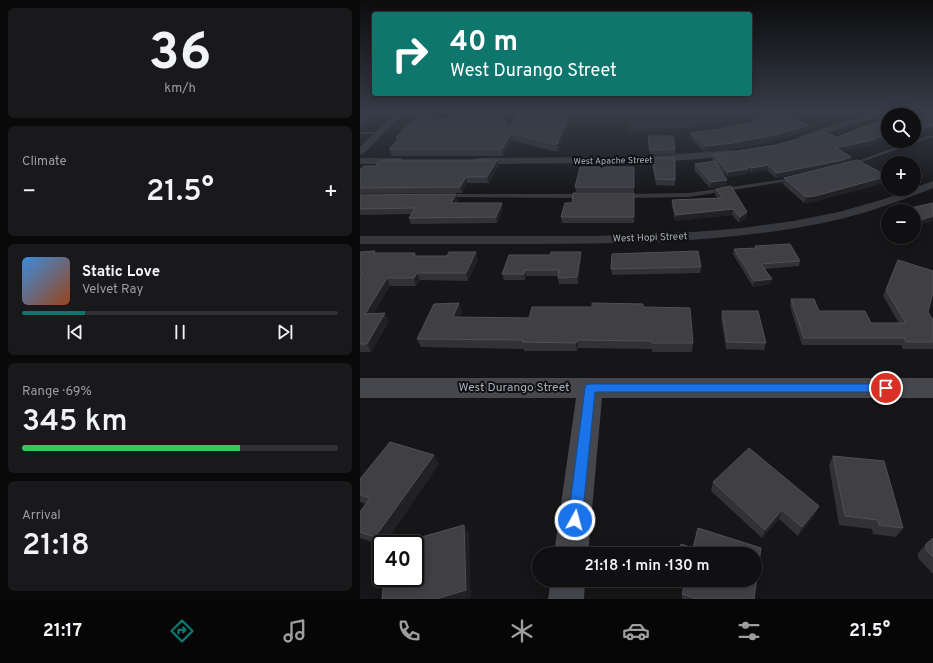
<!DOCTYPE html>
<html lang="en">
<head>
<meta charset="utf-8">
<style>
	:root { --surface:#101012; --page:#19191b; --text:#f1f3f6; --muted:#9c9d9f; --line:#303032; --accent:#0f766e }
	body { margin:0; font-family:Overpass,sans-serif; background:var(--page); color:var(--text); height:100vh; display:flex; flex-direction:column; font-size:15px; white-space:nowrap }
	* { box-sizing:border-box; margin:0 }
	p { font-size:13px; color:var(--muted) }
	.icon { flex:none; width:22px; height:22px; fill:none; stroke:currentColor; stroke-width:2; stroke-linecap:round; stroke-linejoin:round }
	.map { position:relative; flex:1; overflow:hidden }
	.sheet { display:flex; flex-direction:column; gap:8px; padding:8px; background:#09090a; width:360px }
	.sheet>* { flex:none }
	.hud { position:absolute; left:12px; top:12px; width:380px; height:84px; border-radius:4px; box-shadow:0 2px 10px #0003,0 0 0 1px var(--line); background:#0f766e; color:#fff; overflow:hidden }
	.tools { position:absolute; left:521px; top:108px; display:grid; gap:8px }
	.tools a { display:grid; place-items:center; width:40px; height:40px; border-radius:50%; background:var(--surface); box-shadow:0 2px 10px #0003,0 0 0 1px var(--line); font-size:20px }
	.speed { position:absolute; left:12px; top:535px; display:flex; gap:8px; font-size:20px; font-weight:700; text-align:center }
	.speed>* { display:grid; place-content:center; width:52px; height:52px; border-radius:50%; background:var(--surface); box-shadow:0 2px 10px #0003,0 0 0 1px var(--line); line-height:1 }
	.speed .limit { border:2px solid #111; border-radius:6px; background:#fff; color:#111 }
	.pin { position:absolute; display:grid; place-items:center; width:34px; height:34px; color:#fff; margin:-17px; border:2px solid #fff; border-radius:50%; box-shadow:0 1px 4px #0007 }
	.me { position:absolute; width:44px; margin:-22px; rotate:7deg; stroke-linejoin:round; filter:drop-shadow(0 0 3px #0008) }
	.turn { display:flex; align-items:center; gap:14px; height:84px; padding:0 12px; font-size:18px }
	.turn .icon { width:52px; height:52px; stroke-width:2.5 }
	.turn b { display:block; font-size:28px; line-height:34px }
	.big { font-size:30px; font-weight:600; line-height:1.1 }
	.sheet .widget { flex:1; display:flex; flex-direction:column; justify-content:center; gap:6px; min-width:0; padding:0 14px; border-radius:6px; background:var(--page) }
	.sheet .dial { align-items:center; gap:0 }
	.dial b { font-size:52px; line-height:1 }
	.song { display:flex; align-items:center; gap:12px }
	.cover { width:48px; height:48px; border-radius:6px; background:linear-gradient(135deg,hsl(210 70% 55%),hsl(20 70% 35%)) }
	.played { height:4px; border-radius:2px; background:linear-gradient(90deg,var(--accent) 20%,var(--line) 20%) }
	.keys { display:flex; justify-content:space-around; direction:ltr }
	.heat { display:flex; justify-content:space-between; align-items:center; font-size:22px; direction:ltr }
	.charge { height:6px; border-radius:3px; background:linear-gradient(90deg,#34c759 69%,var(--line) 0) }
	.trip { position:absolute; left:172px; top:547px; width:230px; height:40px; border-radius:20px; background:var(--surface); box-shadow:0 2px 10px #0003,0 0 0 1px var(--line); font-weight:600; line-height:40px; text-align:center }
	.tab-bar { display:flex; height:64px; justify-content:space-around; align-items:center; background:#060607; color:var(--muted) }
	.tab-bar .icon { width:28px; height:28px }
	.tab-bar .on { color:var(--accent) }
	.tab-bar b { font-size:18px; color:var(--text) }
	main { display:flex; flex:1; min-height:0 }
	.map>svg:first-child { display:block }
	.built { fill:#222225 }
	.lines { fill:none; stroke-linecap:round; stroke-linejoin:round }
	.lane { fill:#37383d; fill-rule:evenodd }
	.street { fill:#37383d; fill-rule:evenodd }
	.secondary { fill:#45474d; fill-rule:evenodd }
	.wall { fill:#323236 }
	.shaded-wall { fill:#212124 }
	.building { fill:#3f3f44; stroke:#4f5156 }
	.route { fill:#1a73e8; stroke:#114b97 }
	.labels { text-anchor:middle; dominant-baseline:central; stroke-width:4; stroke-linejoin:round; paint-order:stroke }
	.far-street-label { font-size:9px; fill:#a8adb8; stroke:#111113 }
	.street-label { font-size:10px; fill:#a8adb8; stroke:#111113 }
	.near-street-label { font-size:12px; fill:#a8adb8; stroke:#111113 }
</style>
</head>
<body>
<main>
<section class="sheet">
<div class="widget dial"><b>36</b><p>km/h</p></div>
<div class="widget"><p>Climate</p>
<div class="heat"><a>−</a><b class="big">21.5°</b><a>+</a></div>
</div>
<div class="widget">
<div class="song"><i class="cover"></i><div><b>Static Love</b><p>Velvet Ray</p></div></div>
<div class="played"></div>
<div class="keys"><svg class="icon" aria-label="previous" viewBox="0 0 24 24"><path d="M18 5L8 12l10 7zM5 5v14"/></svg><svg class="icon" aria-label="pause" viewBox="0 0 24 24"><path d="M8 5v14M16 5v14"/></svg><svg class="icon" aria-label="next" viewBox="0 0 24 24"><path d="M6 5l10 7-10 7zM19 5v14"/></svg></div>
</div>
<div class="widget"><p>Range · 69%</p><b class="big">345 km</b><div class="charge"></div></div>
<div class="widget"><p>Arrival</p><b class="big">21:18</b></div>
</section>
<div class="map">
<svg width="573" height="599" viewBox="0 0 573 599">
	<rect width="100%" height="100%" fill="#161618"/>
	<path class="built" d="M268,112H411L385,119L348,125L307,130L267,132Z"/>
	<g class="lines">
		<g class="lane">
			<path d="M0,132H19L21,133L19,134H0Z"/>
			<path d="M567,136H573V138H569L493,165L489,164Z"/>
			<path d="M433,178H435V180L329,197L266,198L263,196L266,194L329,193Z"/>
			<path d="M88,194H222L225,196L222,198L86,197V195Z"/>
		</g>
		<g class="street">
			<path d="M36,112H45L3,154L0,155V147Z"/>
			<path d="M524,112H573V114L528,115V116L506,120L446,140H440L438,138L440,136L501,116Z"/>
			<path d="M373,150L376,151L378,153L376,155L341,159L277,163L117,164L112,161L117,158L277,157Z"/>
			<path d="M0,158H41L46,161L41,164H0Z"/>
			<path d="M573,181V188C543,200 513,211 481,219C381,242 278,244 175,244C117,244 58,244 0,244V236H235L334,232L383,228L433,221L479,212L524,199Z"/>
		</g>
		<g class="secondary">
			<path d="M0,378H573V398H242L228,554H194L216,398H0Z"/>
			<path d="M191,580H225L224,599H188Z"/>
		</g>
	</g>
	<g class="wall">
		<path d="M159,112H210L211,118L198,151H193L152,140L143,156H32L29,149L37,140L36,138L77,116L78,120L150,127Z"/>
		<path d="M528,118V138L510,145L481,151L491,157L489,162L528,176L527,182L453,202L444,203L423,184L424,178L463,168L416,178L407,170L391,173L390,171L386,174L368,177L358,166L366,186L350,188L334,170L335,164L354,161L352,160L353,155L477,137Z"/>
		<path d="M393,119L448,130L414,141L373,149L344,152L331,138V133L360,129L392,123Z"/>
		<path d="M288,136L315,149V154L290,155L288,142Z"/>
		<path d="M292,158L315,180V186L296,185L292,164Z"/>
		<path d="M138,166L129,183H107L102,193L0,194V170Z"/>
		<path d="M274,167V192H216L215,187Z"/>
		<path d="M356,189L387,212L386,218L379,223L372,215L315,221L312,206V200L358,198L355,195Z"/>
		<path d="M274,193V223H202L201,217L212,203Z"/>
		<path d="M0,195L98,200L96,203L143,209L137,223L51,224L49,218L51,214L0,215Z"/>
		<path d="M395,246L440,261L439,266L405,269L412,279L410,284L393,287L373,254L374,249H395Z"/>
		<path d="M15,251V253H55L57,256L118,260L108,281L60,280L56,286H30L13,314L29,321L11,352H0V252Z"/>
		<path d="M221,252V258L218,284H199L198,276H166L165,280H144L142,274L190,255Z"/>
		<path d="M538,260L573,320V349H543L541,345H442L430,306L431,299L459,311L511,323H539L523,296Z"/>
		<path d="M341,267L340,273L252,275L251,269Z"/>
		<path d="M283,307L333,343L332,352H292V349L218,348L217,351H164V349L61,347L57,339L102,312L99,317L169,318Z"/>
		<path d="M362,311L406,343L404,350L366,349L361,318Z"/>
		<path d="M473,456L543,528L536,537L513,534L512,529L479,525L469,465Z"/>
		<path d="M79,464L24,544H21V545L0,538V512L6,504L0,502V479Z"/>
		<path d="M353,482L459,506L455,515L438,536L419,519L402,538L351,491Z"/>
		<path d="M573,538V574L558,558V553L566,544Z"/>
		<path d="M322,594L394,599H322Z"/>
	</g>
	<g class="shaded-wall">
		<path d="M14,112H21L0,131V124Z"/>
		<path d="M210,112L211,118L198,151L197,144Z"/>
		<path d="M77,116L79,123L72,121Z"/>
		<path d="M449,125L448,130L414,141L373,149L344,152L345,146Z"/>
		<path d="M573,126V130L554,135L555,130Z"/>
		<path d="M151,133L152,140L143,156L142,149Z"/>
		<path d="M528,134V138L510,145L474,153L476,148Z"/>
		<path d="M491,157L489,162L482,165L416,178L417,173Z"/>
		<path d="M137,160L138,166L129,183L127,177Z"/>
		<path d="M408,165L407,170L391,173L392,168Z"/>
		<path d="M390,167V171L386,174L368,177V172Z"/>
		<path d="M528,176L527,182L453,202L444,203L446,197Z"/>
		<path d="M106,177L107,183L102,193L100,187Z"/>
		<path d="M367,180L366,186L350,188L351,182Z"/>
		<path d="M96,194L98,200L93,209L91,203Z"/>
		<path d="M142,203L143,209L137,223L136,217Z"/>
		<path d="M373,209L372,215L315,221L316,215Z"/>
		<path d="M387,212L386,218L379,223L380,217Z"/>
		<path d="M573,216V221L554,227V222Z"/>
		<path d="M116,252L118,260L108,281L106,273Z"/>
		<path d="M221,252V258L218,284L217,277Z"/>
		<path d="M165,270L166,276L165,280L164,274Z"/>
		<path d="M57,273L60,280L56,286L54,278Z"/>
		<path d="M27,278L30,286L9,321L5,314Z"/>
		<path d="M412,279L410,284L393,287L394,281Z"/>
		<path d="M99,303L102,312L96,325L93,317Z"/>
		<path d="M25,313L29,321L11,352L7,344Z"/>
		<path d="M217,340L218,348L217,351L216,343Z"/>
		<path d="M74,455L79,464L24,544H21L15,537Z"/>
		<path d="M459,506L455,515L438,536L442,527Z"/>
		<path d="M422,510L419,519L402,538L405,530Z"/>
		<path d="M104,525L109,534L111,598L106,599H76Z"/>
	</g>
	<g class="building">
		<path d="M0,112H14L0,124Z"/>
		<path d="M126,112H138L150,127L159,112H210L197,144H192L151,133L142,149H29L40,138H36L40,133L58,116H77L72,121Z"/>
		<path d="M545,112H569L573,115V126L555,130H554V115H537Z"/>
		<path d="M421,113L449,125L415,135L373,143L345,146L331,133L360,129L397,122L393,119Z"/>
		<path d="M528,118V134L512,140L476,148L491,157L483,160L417,173L408,165L392,168L390,167L387,169L368,172L353,155L416,145L464,132L477,137Z"/>
		<path d="M288,136H313L315,149L290,150Z"/>
		<path d="M292,158H315V180L296,179Z"/>
		<path d="M21,160H137L127,177H106L100,187L0,188V170L4,166H15Z"/>
		<path d="M497,160L528,176L455,196L446,197L424,178Z"/>
		<path d="M355,161L367,180L351,182L335,164Z"/>
		<path d="M220,167H274V187H215Z"/>
		<path d="M371,186L387,212L380,217L373,209L316,215L312,200L363,198L356,189Z"/>
		<path d="M213,193H274V217H201L205,203H212Z"/>
		<path d="M96,194L91,203H142L136,217L49,218L55,208L0,209V195Z"/>
		<path d="M573,203V216L554,222V211H537Z"/>
		<path d="M430,244L440,261L401,264L412,279L394,281L374,249L397,248L395,246Z"/>
		<path d="M15,251L14,253H55L53,256H87L89,252H116L106,273H57L54,278H27L5,314L25,313L7,344H0V276L3,273H0V252Z"/>
		<path d="M338,251L341,267L251,269L252,254Z"/>
		<path d="M191,252H221L217,277L198,278L199,270H165L164,274H142L149,255H190Z"/>
		<path d="M538,260L573,271V293L568,312L573,320V342H546L544,338H444L431,299H454L459,311H505L511,323H546L526,290Z"/>
		<path d="M99,303L93,317L169,318L172,307H232V303L283,304V307L330,308L333,343H292V341L217,340L216,343L162,342L163,340L57,339L74,304Z"/>
		<path d="M362,311H398L406,343L367,342Z"/>
		<path d="M30,442L74,455L15,537L0,532V512L10,498L0,495V479Z"/>
		<path d="M389,448L459,506L442,527L422,510L405,530L353,482Z"/>
		<path d="M473,456L524,461L543,528L519,525L518,520L485,516Z"/>
		<path d="M104,525L106,590L76,599H22L24,578H55V544H37Z"/>
		<path d="M338,528L401,548L394,599H337L322,594L326,580H395V554H319L321,544L333,548Z"/>
		<path d="M573,538V557L566,550V544Z"/>
	</g>
	<linearGradient id="sky" x2="0" y2="1"><stop stop-color="#0c0c0d"/><stop offset="0.57" stop-color="#363c48"/><stop offset="1" stop-color="#363c48" stop-opacity="0"/></linearGradient>
	<rect width="573" height="196" fill="url(#sky)"/>
	<path class="route" d="M230,384H526L530,385L532,388L530,391L526,392H235L222,520L220,525L215,527L210,525L208,520L225,388L226,385Z"/>
	<g class="labels">
		<g class="far-street-label">
			<text transform="translate(253 161) rotate(-1)">West Apache Street</text>
		</g>
		<g class="street-label">
			<text transform="translate(290 238) rotate(-2)">West Hopi Street</text>
		</g>
		<g class="near-street-label">
			<text x="154" y="388">West Durango Street</text>
		</g>
	</g>
</svg>
<div class="tools">
<a><svg class="icon" aria-label="search" viewBox="0 0 24 24"><circle cx="10" cy="10" r="6"/><path d="M15 15l6 6"/></svg></a>
<a>+</a>
<a>−</a>
</div>
<div class="speed"><div class="limit">40</div></div>
<div class="pin" style="left:526px;top:388px;background:#d93025"><svg class="icon" aria-label="arrive" viewBox="0 0 24 24"><path d="M6 21V4h12l-3 4 3 4H6"/></svg></div>
<svg class="me" style="left:215px;top:520px" viewBox="-20 -20 40 40"><circle r="17" fill="#1a73e8" stroke="#fff" stroke-width="3"/><path d="M0-11L8 9 0 5-8 9z" fill="#fff"/></svg>
<div class="trip">21:18 · 1 min · 130 m</div>
<div class="hud">
<div class="turn"><svg class="icon" aria-label="right" viewBox="0 0 24 24"><path d="M7 20v-9h11M14 6l5 5-5 5"/></svg><div><b>40 m</b>West Durango Street</div></div>
</div>
</div>
</main>
<nav class="tab-bar">
<b>21:17</b>
<svg class="icon on" aria-label="directions" viewBox="0 0 24 24"><path d="M12 3l9 9-9 9-9-9zM9 14v-3h6M13 9l2 2-2 2"/></svg>
<svg class="icon" aria-label="music" viewBox="0 0 24 24"><path d="M9 18V5l10-2v13"/><circle cx="6" cy="18" r="3"/><circle cx="16" cy="16" r="3"/></svg>
<svg class="icon" aria-label="phone" viewBox="0 0 24 24"><path d="M5 4h4l2 5-3 2q2 4 5 5l2-3 5 2v4C11 20 4 13 5 4z"/></svg>
<svg class="icon" aria-label="climate" viewBox="0 0 24 24"><path d="M12 3v18M4 7l16 10M4 17L20 7"/></svg>
<svg class="icon" aria-label="car" viewBox="0 0 24 24"><path d="M5 17H2v-5l4-1 3-4h7l3 4 3 1v5h-3M9 17h6M6 11h13"/><circle cx="7" cy="17" r="2"/><circle cx="17" cy="17" r="2"/></svg>
<svg class="icon" aria-label="filters" viewBox="0 0 24 24"><path d="M4 7h16M4 17h16"/><circle cx="9" cy="7" r="2"/><circle cx="15" cy="17" r="2"/></svg>
<b>21.5°</b>
</nav>
</body>
</html>
